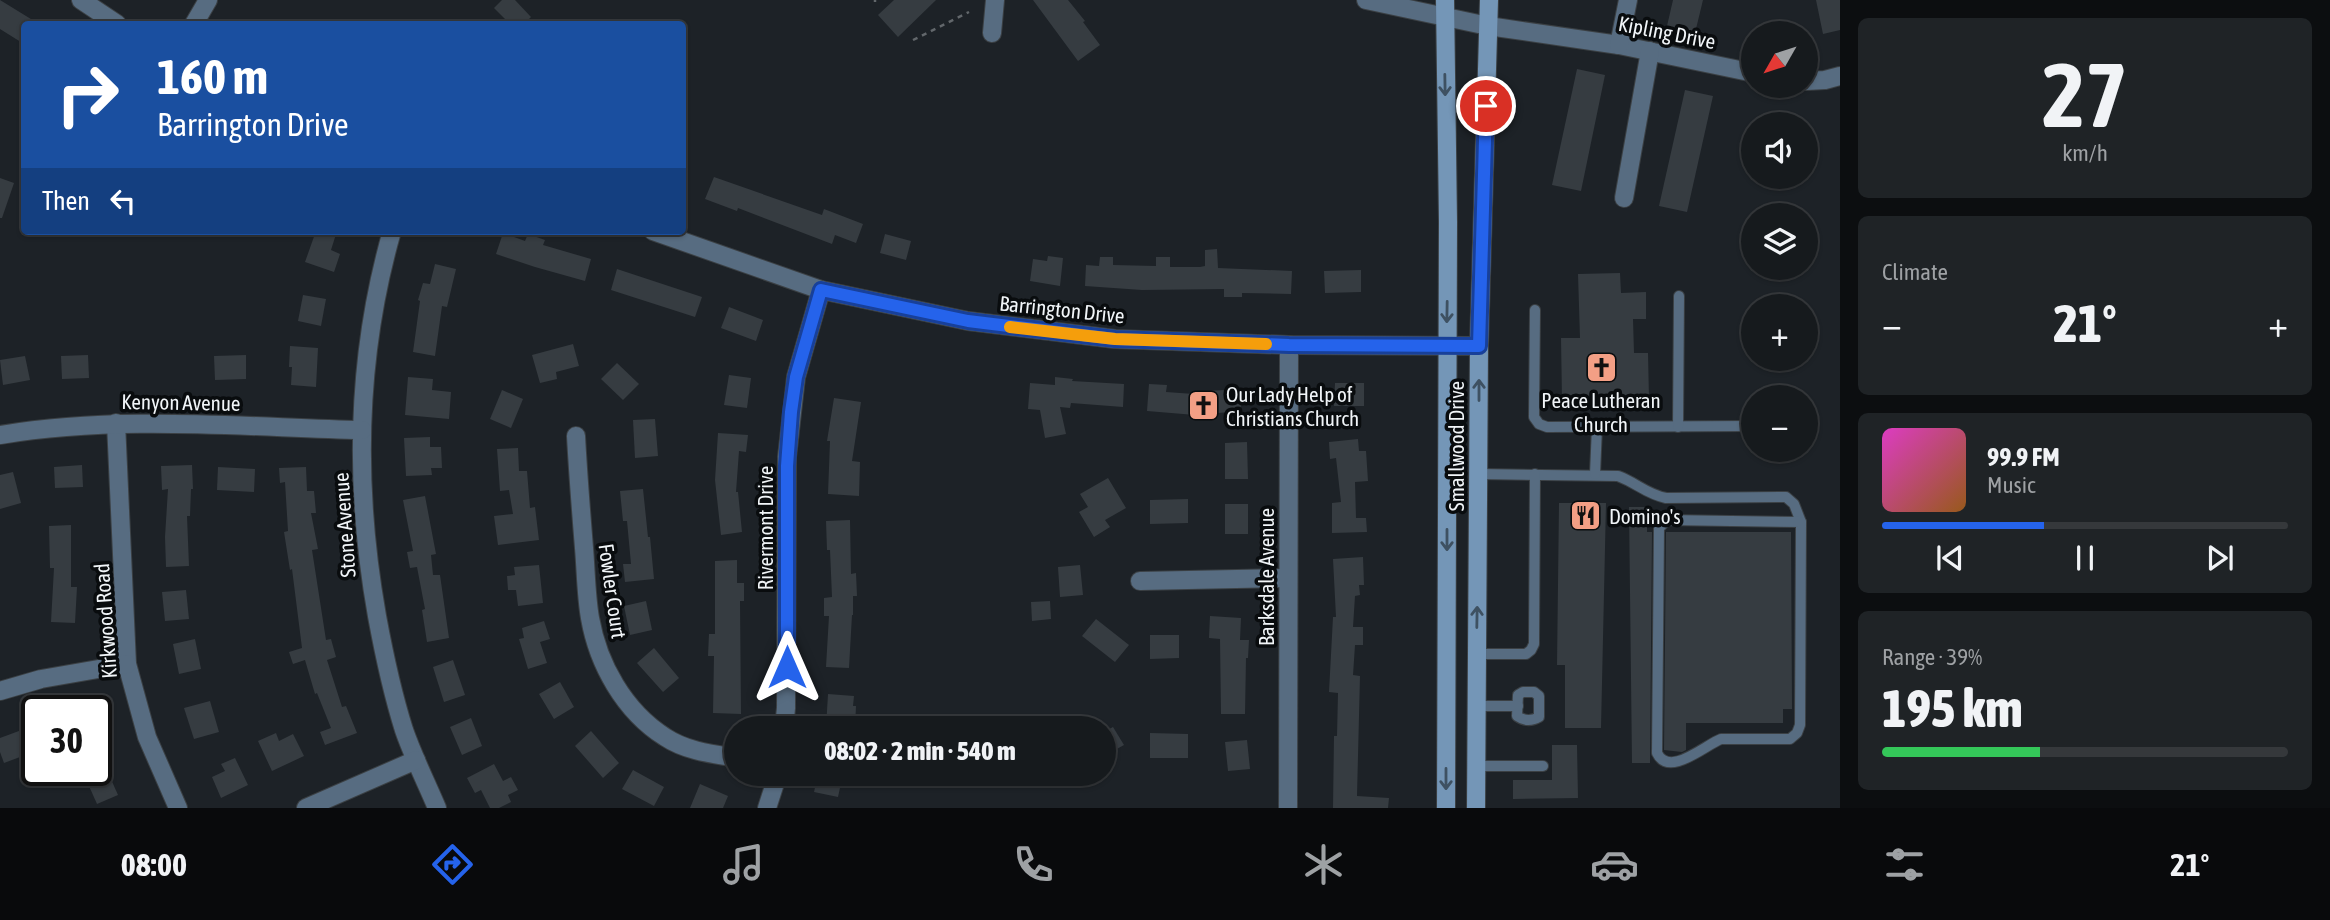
<!DOCTYPE html>
<html lang="en">
<head>
<meta charset="utf-8">
<style>
	:root { --surface:#161a1d; --page:#1f2326; --text:#f1f3f6; --muted:#9ea1a4; --line:#35383b; --accent:#2563eb }
	body { margin:0; font-family:"Asap Condensed",sans-serif; background:var(--page); color:var(--text); height:100vh; display:flex; flex-direction:column; font-size:26px; white-space:nowrap }
	* { box-sizing:border-box; margin:0 }
	p { font-size:23px; color:var(--muted) }
	.icon { flex:none; width:38px; height:38px; fill:none; stroke:currentColor; stroke-width:2; stroke-linecap:round; stroke-linejoin:round }
	.map { position:relative; flex:1; overflow:hidden }
	.panel { display:flex; flex-direction:column; gap:18px; padding:18px; background:#0c0e10; width:490px }
	.panel>* { flex:none }
	.top-card { position:absolute; left:21px; top:21px; width:665px; height:214px; border-radius:7px; box-shadow:0 2px 5px #0004,0 0 0 2px var(--line); background:#1a4fa0; color:#fff; overflow:hidden }
	.needle { width:46px; rotate:231deg }
	.fabs { position:absolute; left:1741px; top:21px; display:grid; gap:14px }
	.fabs a { display:grid; place-items:center; width:77px; height:77px; border-radius:50%; background:var(--surface); box-shadow:0 2px 5px #0004,0 0 0 2px var(--line); font-size:35px }
	.speed { position:absolute; left:21px; top:695px; display:flex; gap:14px; font-size:35px; font-weight:700; text-align:center }
	.speed>* { display:grid; place-content:center; width:91px; height:91px; border-radius:50%; background:var(--surface); box-shadow:0 2px 5px #0004,0 0 0 2px var(--line); line-height:1 }
	.speed .limit { border:4px solid #111; border-radius:10px; background:#fff; color:#111 }
	.pin { position:absolute; display:grid; place-items:center; width:60px; height:60px; color:#fff; margin:-30px; border:4px solid #fff; border-radius:50%; box-shadow:0 2px 7px #0007 }
	.me { position:absolute; width:77px; margin:-38px; rotate:0deg; stroke-linejoin:round; filter:drop-shadow(0 0 5px #0008) }
	.turn { display:flex; align-items:center; gap:24px; height:147px; padding:0 21px; font-size:32px }
	.turn .icon { width:91px; height:91px; stroke-width:2.5 }
	.turn b { display:block; font-size:49px; line-height:60px }
	.then { display:flex; align-items:center; height:66px; padding:0 21px; background:#0003; gap:14px; font-size:26px }
	.big { font-size:52px; font-weight:800; line-height:1.1 }
	.panel .tile { flex:1; display:flex; flex-direction:column; justify-content:center; gap:10px; min-width:0; padding:0 24px; border-radius:10px; background:var(--page) }
	.panel .dial { align-items:center; gap:0 }
	.dial b { font-size:91px; line-height:1 }
	.song { display:flex; align-items:center; gap:21px }
	.cover { width:84px; height:84px; border-radius:10px; background:linear-gradient(135deg,hsl(310 70% 55%),hsl(30 70% 35%)) }
	.played { height:7px; border-radius:4px; background:linear-gradient(90deg,var(--accent) 40%,var(--line) 40%) }
	.keys { display:flex; justify-content:space-around; direction:ltr }
	.heat { display:flex; justify-content:space-between; align-items:center; font-size:38px; direction:ltr }
	.charge { height:10px; border-radius:5px; background:linear-gradient(90deg,#34c759 39%,var(--line) 0) }
	.trip { position:absolute; left:724px; top:716px; width:392px; height:70px; border-radius:35px; background:var(--surface); box-shadow:0 2px 5px #0004,0 0 0 2px var(--line); font-weight:800; line-height:70px; text-align:center }
	.tabs { display:flex; height:112px; justify-content:space-around; align-items:center; background:#090a0c; color:var(--muted) }
	.tabs .icon { width:49px; height:49px }
	.tabs .on { color:var(--accent) }
	.tabs b { font-size:32px; color:var(--text) }
	main { display:flex; flex:1; min-height:0 }
	.map>svg:first-child { display:block }
	.building { fill:#363c41 }
	.lines { fill:none; stroke-linecap:round; stroke-linejoin:round }
	.lane-casing { stroke:#3b4044; stroke-width:12 }
	.street-casing { stroke:#3b4044; stroke-width:20 }
	.secondary-casing { stroke:#3b4044; stroke-width:20 }
	.path { stroke:#62676b; stroke-width:2.5; stroke-dasharray:5 5; stroke-linecap:butt }
	.lane { stroke:#576c81; stroke-width:10 }
	.street { stroke:#576c81; stroke-width:18 }
	.secondary { stroke:#7496b7; stroke-width:18 }
	.oneway { stroke:#3e5162 }
	.route-casing { stroke:#184099; stroke-width:18 }
	.route { stroke:#2563eb; stroke-width:12 }
	.slow { stroke:#f59e0b; stroke-width:12 }
	.labels { text-anchor:middle; dominant-baseline:central; stroke-width:7; stroke-linejoin:round; paint-order:stroke }
	.street-label { font-size:21px; fill:#f1f5f8; stroke:#090c0e }
	.poi-label { font-size:21px; fill:#f1f5f8; stroke:#090c0e; text-anchor:start }
</style>
</head>
<body>
<main>
<div class="map">
<svg width="1840" height="808" viewBox="0 0 1840 808">
	<rect width="100%" height="100%" fill="#1d2227"/>
	<g class="building">
		<path d="M0,0L39,24H24V44L0,29Z"/>
		<path d="M502,0H515L531,17L524,24H510L494,8Z"/>
		<path d="M894,0H936L898,37L878,15Z"/>
		<path d="M1033,0H1068L1085,21L1083,22L1100,45L1078,61Z"/>
		<path d="M1673,0H1703L1695,33L1667,26Z"/>
		<path d="M1816,0H1840V30L1823,34Z"/>
		<path d="M1577,69L1605,75L1581,191L1552,185Z"/>
		<path d="M1685,90L1713,96L1687,212L1659,206Z"/>
		<path d="M714,177L822,215L824,209L863,224L856,243L835,235L832,244L738,208L737,211L705,199Z"/>
		<path d="M0,178L14,183L2,218H0Z"/>
		<path d="M316,231H337L331,250L340,254L334,272L305,262Z"/>
		<path d="M503,233L525,241L528,234L545,240L543,245L591,259L585,281L535,267L496,254Z"/>
		<path d="M885,234L911,241L906,260L880,253Z"/>
		<path d="M1217,249L1218,268L1292,271L1291,294L1242,293V297H1224V289L1142,290L1085,286L1086,265L1099,266L1100,257H1113V265L1156,266V257H1170V267H1200L1205,266V250Z"/>
		<path d="M1048,256L1063,258L1060,286L1030,281L1033,259L1047,261Z"/>
		<path d="M435,264L456,269L447,307L442,306L435,356L413,352L420,301L418,300L423,283L430,284Z"/>
		<path d="M617,269L702,297L695,317L611,290Z"/>
		<path d="M1361,270V292L1325,293L1324,271Z"/>
		<path d="M1620,273L1621,293L1646,292V319H1633L1634,353H1648L1649,399L1562,400L1561,338H1580L1578,274Z"/>
		<path d="M303,295L326,299L321,326L298,321Z"/>
		<path d="M729,307L763,320L756,341L721,328Z"/>
		<path d="M573,344L579,366L556,372L557,379L540,383L532,355Z"/>
		<path d="M290,346L318,348L316,387L291,385L292,367H289Z"/>
		<path d="M88,355L89,378L62,379L61,356Z"/>
		<path d="M246,355V379L215,380L214,356Z"/>
		<path d="M25,356L30,380L3,385L0,360Z"/>
		<path d="M617,363L639,384L623,400L601,379Z"/>
		<path d="M729,375L751,378L747,408L724,405Z"/>
		<path d="M408,377L433,379L432,390L451,392L449,419L405,415Z"/>
		<path d="M1055,377L1073,379L1072,381L1124,384L1123,407L1071,403L1070,408L1060,407L1066,434L1045,438L1040,410L1028,409L1030,383L1055,385Z"/>
		<path d="M1335,383H1364V406H1334Z"/>
		<path d="M1149,384L1167,385L1166,392L1208,395V391L1240,389L1241,411L1195,415L1147,411Z"/>
		<path d="M502,390L523,399L511,428L490,419Z"/>
		<path d="M834,398L861,402L852,461L860,462L859,496L828,494L830,441H827Z"/>
		<path d="M655,419L658,456L635,458L633,420Z"/>
		<path d="M718,433L748,435L746,452L739,451L736,492H738L742,532L721,535L715,480Z"/>
		<path d="M430,437V447H441L442,468H431L432,475L406,476L404,438Z"/>
		<path d="M1358,439L1359,451H1366L1368,481L1355,482L1356,518H1366L1367,532L1332,533V503L1341,502L1336,458L1330,459L1329,442Z"/>
		<path d="M1247,442L1248,479H1225V443Z"/>
		<path d="M518,448L519,471H527L530,508L535,507L539,540L498,545L494,516L513,514L509,490L500,491L497,449Z"/>
		<path d="M82,465L83,487L55,488L54,467Z"/>
		<path d="M192,465L193,489H191L190,516H187L189,566L166,567L165,537L168,489L162,490L161,466Z"/>
		<path d="M218,467L255,469L254,492L217,490Z"/>
		<path d="M306,467L307,491H314L316,513H311L318,549L312,550L326,640L331,639L336,657L327,660L342,707L346,706L357,733L325,745L320,732L331,728L317,693L315,694L305,660L293,664L289,652L302,648L292,569L290,570L284,532L288,531L285,482L280,483L279,468Z"/>
		<path d="M13,472L21,503L0,509V475Z"/>
		<path d="M1108,478L1126,508L1105,520L1110,527L1094,537L1079,512L1088,507L1080,494Z"/>
		<path d="M643,489L648,537H650L654,579L625,582L623,564H631L627,521H623L620,491Z"/>
		<path d="M425,496L436,554L431,555L433,575H440L449,638L427,642L422,610L425,609L417,567L410,568L407,552L413,551L403,500Z"/>
		<path d="M1188,499V523L1150,524V500Z"/>
		<path d="M1559,503H1606L1601,728H1565V665H1557Z"/>
		<rect x="1225" y="504" width="23" height="30"/>
		<path d="M1629,507H1647V532H1652L1650,763H1632Z"/>
		<path d="M850,520L851,574L856,573L857,596H853V615H852L849,668L826,667L829,616H824V598L832,597L830,550H827L826,521Z"/>
		<path d="M71,525V587H77L75,623L51,622L54,568H50L49,526Z"/>
		<path d="M1666,532H1791L1792,709H1783V723H1686V750L1682,752L1664,750Z"/>
		<path d="M1363,557L1364,585H1359L1360,595L1355,596L1353,627H1363V645H1355L1353,675L1360,676L1357,796L1389,798L1388,808H1333L1334,736H1337L1338,693L1329,692L1333,617H1336L1333,559Z"/>
		<path d="M737,560V583H744V601H740L741,714L713,713L714,656H708L709,634H715V561Z"/>
		<path d="M539,565L543,603L518,606L516,590H508L507,576L515,575L514,567Z"/>
		<path d="M1080,565L1083,595L1060,597L1058,567Z"/>
		<path d="M186,590L189,619L165,621L162,592Z"/>
		<path d="M646,601L652,630L630,635L624,606Z"/>
		<path d="M1050,601L1051,619L1032,621L1031,602Z"/>
		<path d="M1210,616L1241,618L1240,640H1249L1248,658H1246L1245,714H1221L1220,639L1209,638Z"/>
		<path d="M1096,619L1129,645L1115,662L1082,636Z"/>
		<path d="M544,621L550,639L540,642L547,663L528,669L519,639L524,638L522,628Z"/>
		<path d="M1150,635H1179V658L1150,659Z"/>
		<path d="M195,639L201,669L179,674L173,644Z"/>
		<path d="M654,648L679,678L663,692L637,663Z"/>
		<path d="M453,660L465,695L444,702L433,667Z"/>
		<path d="M560,682L574,707L554,719L539,694Z"/>
		<path d="M828,694L854,696L853,706H856L855,728H826Z"/>
		<path d="M210,701L219,732L194,739L184,708Z"/>
		<path d="M471,718L482,746L462,755L450,727Z"/>
		<path d="M1113,727L1124,745L1104,756V732Z"/>
		<path d="M27,728L36,751L4,763L0,752V738Z"/>
		<path d="M591,731L619,763L603,778L575,746Z"/>
		<path d="M276,733L279,741L293,734L304,756L272,771L258,741Z"/>
		<path d="M1150,733L1188,734V758H1150Z"/>
		<path d="M1247,740L1250,769L1228,771L1225,742Z"/>
		<path d="M1552,745H1577L1578,798L1513,799V780H1552Z"/>
		<path d="M235,758L248,785L221,798L212,777L225,771L221,764Z"/>
		<path d="M494,764L503,781L511,777L518,790L508,795L511,802L499,808H490L481,790L475,793L467,778Z"/>
		<path d="M106,768L118,795L97,804L85,777Z"/>
		<path d="M633,770L664,787L654,806L622,789Z"/>
		<path d="M818,774H843L838,797L814,792Z"/>
		<path d="M700,784L728,796L723,808H690Z"/>
	</g>
	<g class="lines">
		<defs>
			<g id="lane">
				<path d="M1535,310L1534,417L1539,424L1547,427L1754,426"/>
				<path d="M1678,427L1679,296"/>
				<path d="M1479,474L1618,476C1637,483 1646,494 1666,498L1786,497L1794,504L1801,522"/>
				<path d="M1595,474L1597,427"/>
				<path d="M1667,520L1801,522L1800,725L1797,733L1790,739H1721C1705,745 1669,778 1657,753L1659,528Z"/>
				<path d="M1476,654H1526L1531,650L1534,644L1535,474"/>
				<path d="M1523,692H1534L1539,696V717C1532,721 1524,721 1517,716L1518,695Z"/>
				<path d="M1476,706H1518"/>
				<path d="M1476,766H1543"/>
			</g>
			<g id="street">
				<path d="M81,0L117,24"/>
				<path d="M1366,0L1488,26L1619,45L1754,73"/>
				<path d="M194,24L208,0"/>
				<path d="M992,33L995,0"/>
				<path d="M1619,45L1628,0"/>
				<path d="M1806,81L1825,80L1840,76"/>
				<path d="M1624,198L1650,51"/>
				<path d="M392,231C356,357 354,487 377,616C384,654 392,692 404,730C413,756 426,782 437,808"/>
				<path d="M653,231L821,290L968,321L1115,339L1289,345L1479,346"/>
				<path d="M116,423L127,664L147,737L178,808"/>
				<path d="M0,435C119,415 241,427 362,430"/>
				<path d="M576,436C578,473 581,511 584,548C586,571 586,595 590,618C598,664 624,711 665,737C686,751 712,754 737,758"/>
				<path d="M1140,581L1288,578"/>
				<path d="M0,691L41,679L127,664"/>
				<path d="M784,728L786,708L787,457L796,377L821,290"/>
				<path d="M306,808L416,760"/>
				<path d="M767,808L778,774"/>
				<path d="M1288,808L1289,345"/>
			</g>
			<g id="secondary">
				<path d="M1445,0L1448,222L1446,808"/>
				<path d="M1476,808L1479,346L1489,0"/>
			</g>
		</defs>
		<use href="#lane" class="lane-casing"/>
		<use href="#street" class="street-casing"/>
		<use href="#secondary" class="secondary-casing"/>
		<g class="path">
			<path d="M875,2V0"/>
			<path d="M913,40L969,12"/>
		</g>
		<use href="#lane" class="lane"/>
		<use href="#street" class="street"/>
		<use href="#secondary" class="secondary"/>
	</g>
	<defs><path id="oneway-shaft" d="M-6 0H5M1.5-3L5.5 0L1.5 3" fill="none" stroke-width="1.6" stroke-linecap="round" stroke-linejoin="round" transform="scale(1.75)"/></defs>
	<g class="oneway">
		<use href="#oneway-shaft" transform="translate(1445 85) rotate(89)"/>
		<use href="#oneway-shaft" transform="translate(1447 312) rotate(91)"/>
		<use href="#oneway-shaft" transform="translate(1479 390) rotate(-90)"/>
		<use href="#oneway-shaft" transform="translate(1447 540) rotate(90)"/>
		<use href="#oneway-shaft" transform="translate(1477 617) rotate(-89)"/>
		<use href="#oneway-shaft" transform="translate(1446 779) rotate(90)"/>
	</g>
	<g class="lines">
		<defs>
			<path id="route" d="M787,667V466L791,412L796,377L821,290L968,321L1115,339L1289,345L1479,346L1486,106"/>
		</defs>
		<use href="#route" class="route-casing"/>
		<use href="#route" class="route"/>
		<path class="slow" d="M1010,327L1115,339L1266,344"/>
	</g>
	<defs>
		<symbol id="church-square" viewBox="-11 -11 22 22"><rect x="-9" y="-9" width="18" height="18" rx="4" fill="#f39f85" stroke="#090c0e"/><path d="M-1.2-6h2.4v3.5h3.3v2.4h-3.3V6h-2.4V-.1h-3.3v-2.4h3.3Z" fill="#111"/></symbol>
		<symbol id="restaurant-square" viewBox="-11 -11 22 22"><rect x="-9" y="-9" width="18" height="18" rx="4" fill="#f39f85" stroke="#090c0e"/><path d="M-5-6h1v4h1v-4h1v4h1v-4h1v5L-1.5 .5V6h-2V.5L-5-1ZM5-6V6H3V1.5H1.5Q1.5-4 5-6Z" fill="#111"/></symbol>
	</defs>
	<g fill-rule="evenodd">
		<use href="#church-square" x="1584" y="350" width="35" height="35"/>
		<use href="#church-square" x="1186" y="388" width="35" height="35"/>
		<use href="#restaurant-square" x="1568" y="498" width="35" height="35"/>
	</g>
	<g class="labels">
		<g class="street-label">
			<text transform="translate(1667 32) rotate(11)">Kipling Drive</text>
			<text transform="translate(1062 309) rotate(6)">Barrington Drive</text>
			<text transform="translate(181 402) rotate(1)">Kenyon Avenue</text>
			<text transform="translate(1456 446) rotate(-90)">Smallwood Drive</text>
			<text transform="translate(344 525) rotate(-94)">Stone Avenue</text>
			<text transform="translate(765 528) rotate(-90)">Rivermont Drive</text>
			<text transform="translate(1266 577) rotate(-90)">Barksdale Avenue</text>
			<text transform="translate(613 591) rotate(82)">Fowler Court</text>
			<text transform="translate(105 621) rotate(-94)">Kirkwood Road</text>
		</g>
		<g class="poi-label">
			<text x="1226" y="394">Our Lady Help of<tspan x="1226" dy="24">Christians Church</tspan></text>
			<text x="1601" y="400" text-anchor="middle">Peace Lutheran<tspan x="1601" dy="24">Church</tspan></text>
			<text x="1609" y="516">Domino's</text>
		</g>
	</g>
</svg>
<div class="fabs">
<a><svg class="needle" viewBox="-14 -14 28 28"><path d="M0-13l5 13h-10z" fill="#e53935"/><path d="M0 13l5-13h-10z" fill="#9ea1a4"/></svg></a>
<a><svg class="icon" aria-label="sound" viewBox="0 0 24 24"><path d="M4 9h4l5-4v14l-5-4H4zM17 9q2 3 0 6"/></svg></a>
<a><svg class="icon" aria-label="layers" viewBox="0 0 24 24"><path d="M12 4l9 5-9 5-9-5zM3 14l9 5 9-5"/></svg></a>
<a>+</a>
<a>−</a>
</div>
<div class="speed"><div class="limit">30</div></div>
<div class="pin" style="left:1486px;top:106px;background:#d93025"><svg class="icon" aria-label="arrive" viewBox="0 0 24 24"><path d="M6 21V4h12l-3 4 3 4H6"/></svg></div>
<svg class="me" style="left:787px;top:667px" viewBox="-20 -20 40 40"><path d="M0-17L14 15 0 8-14 15z" fill="#2563eb" stroke="#fff" stroke-width="4"/></svg>
<div class="trip">08:02 · 2 min · 540 m</div>
<div class="top-card">
<div class="turn"><svg class="icon" aria-label="right" viewBox="0 0 24 24"><path d="M7 20v-9h11M14 6l5 5-5 5"/></svg><div><b>160 m</b>Barrington Drive</div></div>
<div class="then">Then<svg class="icon" aria-label="left" viewBox="0 0 24 24"><path d="M17 20v-9H6M10 6l-5 5 5 5"/></svg></div>
</div>
</div>
<section class="panel">
<div class="tile dial"><b>27</b><p>km/h</p></div>
<div class="tile"><p>Climate</p>
<div class="heat"><a>−</a><b class="big">21°</b><a>+</a></div>
</div>
<div class="tile">
<div class="song"><i class="cover"></i><div><b>99.9 FM</b><p>Music</p></div></div>
<div class="played"></div>
<div class="keys"><svg class="icon" aria-label="previous" viewBox="0 0 24 24"><path d="M18 5L8 12l10 7zM5 5v14"/></svg><svg class="icon" aria-label="pause" viewBox="0 0 24 24"><path d="M8 5v14M16 5v14"/></svg><svg class="icon" aria-label="next" viewBox="0 0 24 24"><path d="M6 5l10 7-10 7zM19 5v14"/></svg></div>
</div>
<div class="tile"><p>Range · 39%</p><b class="big">195 km</b><div class="charge"></div></div>
</section>
</main>
<nav class="tabs">
<b>08:00</b>
<svg class="icon on" aria-label="directions" viewBox="0 0 24 24"><path d="M12 3l9 9-9 9-9-9zM9 14v-3h6M13 9l2 2-2 2"/></svg>
<svg class="icon" aria-label="music" viewBox="0 0 24 24"><path d="M9 18V5l10-2v13"/><circle cx="6" cy="18" r="3"/><circle cx="16" cy="16" r="3"/></svg>
<svg class="icon" aria-label="phone" viewBox="0 0 24 24"><path d="M5 4h4l2 5-3 2q2 4 5 5l2-3 5 2v4C11 20 4 13 5 4z"/></svg>
<svg class="icon" aria-label="climate" viewBox="0 0 24 24"><path d="M12 3v18M4 7l16 10M4 17L20 7"/></svg>
<svg class="icon" aria-label="car" viewBox="0 0 24 24"><path d="M5 17H2v-5l4-1 3-4h7l3 4 3 1v5h-3M9 17h6M6 11h13"/><circle cx="7" cy="17" r="2"/><circle cx="17" cy="17" r="2"/></svg>
<svg class="icon" aria-label="filters" viewBox="0 0 24 24"><path d="M4 7h16M4 17h16"/><circle cx="9" cy="7" r="2"/><circle cx="15" cy="17" r="2"/></svg>
<b>21°</b>
</nav>
</body>
</html>
